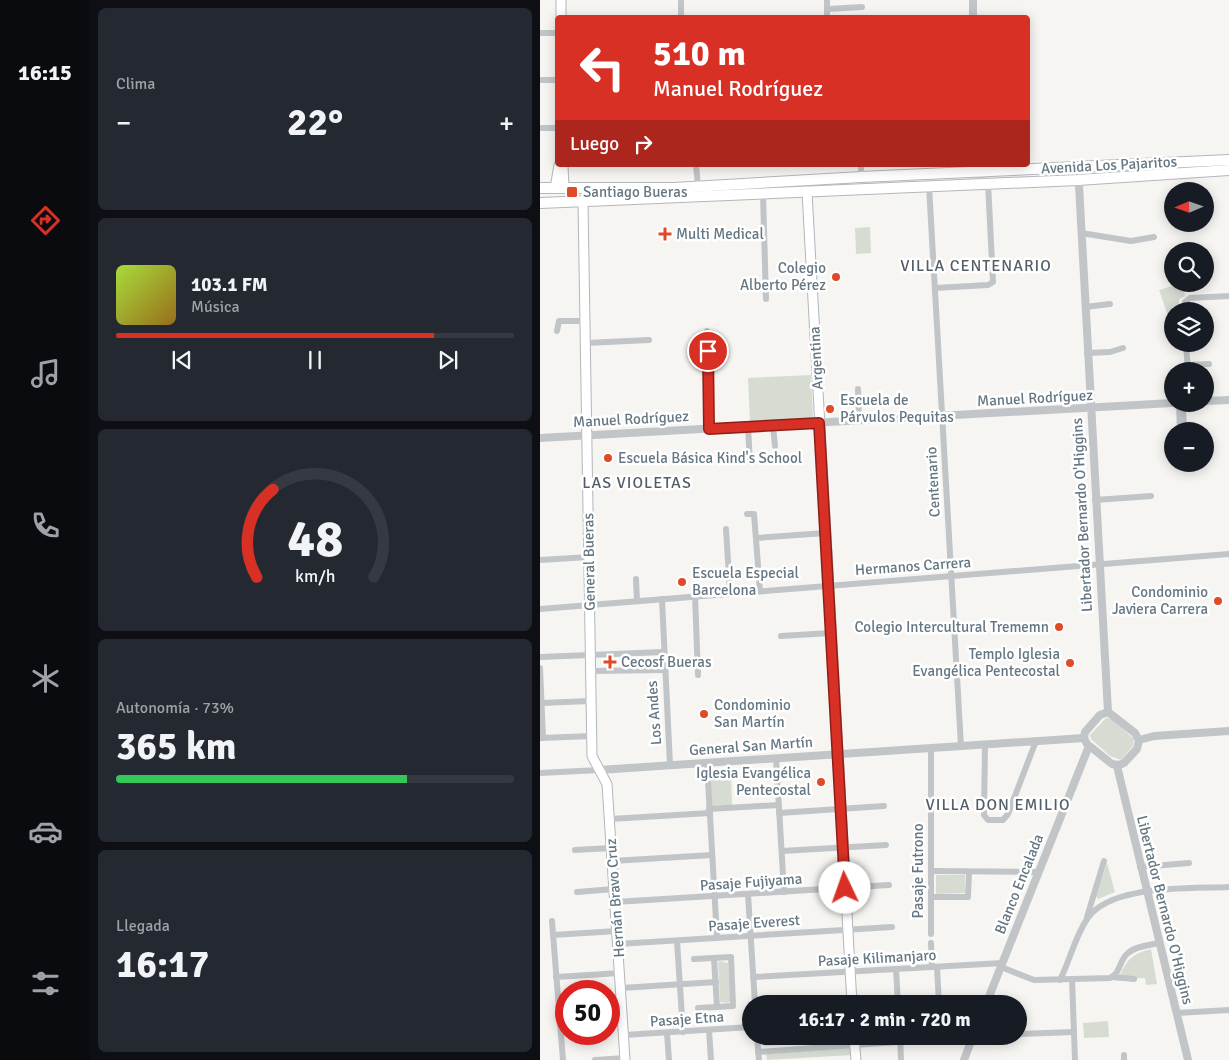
<!DOCTYPE html>
<html lang="es">
<head>
<meta charset="utf-8">
<style>
	:root { --surface:#171b24; --page:#242831; --text:#f1f3f6; --muted:#9ea1a6; --line:#363941; --accent:#d93025 }
	body { margin:0; font-family:Signika,sans-serif; background:var(--page); color:var(--text); height:100vh; display:flex; flex-direction:column; font-size:19px; white-space:nowrap }
	* { box-sizing:border-box; margin:0 }
	p { font-size:16px; color:var(--muted) }
	.icon { flex:none; width:28px; height:28px; fill:none; stroke:currentColor; stroke-width:2; stroke-linecap:round; stroke-linejoin:round }
	.map { position:relative; flex:1; overflow:hidden }
	.sheet { display:flex; flex-direction:column; gap:8px; padding:8px; background:#0d0f14; width:450px }
	.sheet>* { flex:none }
	.guide { position:absolute; left:15px; top:15px; width:475px; height:152px; border-radius:5px; box-shadow:0 2px 12px #0003; background:#d93025; color:#fff; overflow:hidden }
	.needle { width:32px; rotate:268deg }
	.fabs { position:absolute; left:624px; top:182px; display:grid; gap:10px }
	.fabs a { display:grid; place-items:center; width:50px; height:50px; border-radius:50%; background:var(--surface); box-shadow:0 2px 12px #0003; font-size:25px }
	.speed { position:absolute; left:15px; top:980px; display:flex; gap:10px; font-size:25px; font-weight:700; text-align:center }
	.speed>* { display:grid; place-content:center; width:65px; height:65px; border-radius:50%; background:var(--surface); box-shadow:0 2px 12px #0003; line-height:1 }
	.speed .limit { border:8px solid #d22; background:#fff; color:#111 }
	.pin { position:absolute; display:grid; place-items:center; width:42px; height:42px; color:#fff; margin:-21px; border:2px solid #fff; border-radius:50%; box-shadow:0 1px 5px #0007 }
	.me { position:absolute; width:55px; margin:-28px; rotate:357deg; stroke-linejoin:round; filter:drop-shadow(0 0 4px #0008) }
	.turn { display:flex; align-items:center; gap:18px; height:105px; padding:0 15px; font-size:22px }
	.turn .icon { width:65px; height:65px; stroke-width:2.5 }
	.turn b { display:block; font-size:35px; line-height:42px }
	.then { display:flex; align-items:center; height:48px; padding:0 15px; background:#0003; gap:10px; font-size:19px }
	.big { font-size:38px; font-weight:700; line-height:1.1 }
	.sheet .tile { flex:1; display:flex; flex-direction:column; justify-content:center; gap:8px; min-width:0; padding:0 18px; border-radius:8px; background:var(--page) }
	.sheet .dial { align-items:center; gap:0 }
	.dial svg { height:130px; overflow:visible; fill:none; stroke:var(--line); stroke-width:7; stroke-linecap:round; text-anchor:middle }
	.dial text { fill:var(--text); stroke:none }
	.song { display:flex; align-items:center; gap:15px }
	.cover { width:60px; height:60px; border-radius:8px; background:linear-gradient(135deg,hsl(80 70% 55%),hsl(40 70% 35%)) }
	.played { height:5px; border-radius:2px; background:linear-gradient(90deg,var(--accent) 80%,var(--line) 80%) }
	.keys { display:flex; justify-content:space-around; direction:ltr }
	.heat { display:flex; justify-content:space-between; align-items:center; font-size:28px; direction:ltr }
	.charge { height:8px; border-radius:4px; background:linear-gradient(90deg,#34c759 73%,var(--line) 0) }
	.trip { position:absolute; left:202px; top:995px; width:285px; height:50px; border-radius:25px; background:var(--surface); box-shadow:0 2px 12px #0003; font-weight:700; line-height:50px; text-align:center }
	main { display:flex; flex:1; min-height:0 }
	.tabs { display:flex; flex-direction:column; width:90px; justify-content:space-around; align-items:center; background:#090b0e; color:var(--muted) }
	.tabs .icon { width:35px; height:35px }
	.tabs .current { color:var(--accent) }
	.tabs b { font-size:22px; color:var(--text) }
	.map>svg:first-child { display:block }
	.green { fill:#d7dcd3 }
	.lines { fill:none; stroke-linecap:round; stroke-linejoin:round }
	.secondary-casing { stroke:#b1b7bb; stroke-width:11 }
	.primary-casing { stroke:#b2b7ba; stroke-width:12 }
	.minor { stroke:#c1c5c8; stroke-width:6 }
	.tertiary { stroke:#c1c5c8; stroke-width:8 }
	.secondary { stroke:#fff; stroke-width:9 }
	.primary { stroke:#fff; stroke-width:10 }
	.route-casing { stroke:#8d1f18; stroke-width:12 }
	.route { stroke:#d93025; stroke-width:9 }
	.poi-dot { fill:#df4b29; stroke:#fff; stroke-width:2 }
	.labels { text-anchor:middle; dominant-baseline:central; stroke-width:5; stroke-linejoin:round; paint-order:stroke }
	.street-label { font-size:15px; fill:#657782; stroke:#fff }
	.poi-label { font-size:15px; fill:#657782; stroke:#fff; text-anchor:start }
	.neighbourhood-label { font-size:16px; letter-spacing:1px; fill:#535f68; stroke:#fff }
</style>
</head>
<body>
<main>
<nav class="tabs">
<b>16:15</b>
<svg class="icon current" aria-label="directions" viewBox="0 0 24 24"><path d="M12 3l9 9-9 9-9-9zM9 14v-3h6M13 9l2 2-2 2"/></svg>
<svg class="icon" aria-label="music" viewBox="0 0 24 24"><path d="M9 18V5l10-2v13"/><circle cx="6" cy="18" r="3"/><circle cx="16" cy="16" r="3"/></svg>
<svg class="icon" aria-label="phone" viewBox="0 0 24 24"><path d="M5 4h4l2 5-3 2q2 4 5 5l2-3 5 2v4C11 20 4 13 5 4z"/></svg>
<svg class="icon" aria-label="climate" viewBox="0 0 24 24"><path d="M12 3v18M4 7l16 10M4 17L20 7"/></svg>
<svg class="icon" aria-label="car" viewBox="0 0 24 24"><path d="M5 17H2v-5l4-1 3-4h7l3 4 3 1v5h-3M9 17h6M6 11h13"/><circle cx="7" cy="17" r="2"/><circle cx="17" cy="17" r="2"/></svg>
<svg class="icon" aria-label="filters" viewBox="0 0 24 24"><path d="M4 7h16M4 17h16"/><circle cx="9" cy="7" r="2"/><circle cx="15" cy="17" r="2"/></svg>
</nav>
<section class="sheet">
<div class="tile"><p>Clima</p>
<div class="heat"><a>−</a><b class="big">22°</b><a>+</a></div>
</div>
<div class="tile">
<div class="song"><i class="cover"></i><div><b>103.1 FM</b><p>Música</p></div></div>
<div class="played"></div>
<div class="keys"><svg class="icon" aria-label="previous" viewBox="0 0 24 24"><path d="M18 5L8 12l10 7zM5 5v14"/></svg><svg class="icon" aria-label="pause" viewBox="0 0 24 24"><path d="M8 5v14M16 5v14"/></svg><svg class="icon" aria-label="next" viewBox="0 0 24 24"><path d="M6 5l10 7-10 7zM19 5v14"/></svg></div>
</div>
<div class="tile dial"><svg viewBox="0 0 100 80">
<path d="M14 69A42 42 0 1 1 86 69"/>
<path d="M14 69A42 42 0 0 1 24 15" stroke="#d93025"/>
<text x="50" y="56" font-size="32" font-weight="700">48</text>
<text x="50" y="72" font-size="11">km/h</text>
</svg></div>
<div class="tile"><p>Autonomía · 73%</p><b class="big">365 km</b><div class="charge"></div></div>
<div class="tile"><p>Llegada</p><b class="big">16:17</b></div>
</section>
<div class="map">
<svg width="689" height="1060" viewBox="0 0 689 1060">
	<rect width="100%" height="100%" fill="#f6f5f2"/>
	<g class="green">
		<path d="M330,227L331,253L316,254L315,228Z"/>
		<path d="M639,284H642L645,296L639,299V311H632V327L619,290Z"/>
		<path d="M271,375L273,418L210,422L208,378Z"/>
		<path d="M566,718L572,719L594,739L593,746L581,760L570,756L551,739L550,735Z"/>
		<path d="M191,771L192,805L172,806L170,772Z"/>
		<path d="M567,863L575,892L558,899L556,896Z"/>
		<path d="M396,875H425V893L396,894Z"/>
		<path d="M611,949L617,984L606,985L605,978L582,979L580,975C588,958 593,954 611,949Z"/>
		<path d="M180,961L188,963L190,1001L188,1003L180,1002L178,962Z"/>
		<path d="M568,1021L569,1037L544,1038L543,1023Z"/>
		<path d="M224,1036H255L256,1044L225,1046Z"/>
		<path d="M311,1048L312,1055L227,1060L226,1054Z"/>
	</g>
	<g class="lines">
		<defs>
			<g id="secondary">
				<path d="M21,0V18"/>
				<path d="M23,165L24,188"/>
				<path d="M15,188L19,165"/>
				<path d="M267,192L312,1004"/>
				<path d="M43,202L52,756L67,784L85,1060"/>
				<path d="M314,1036L316,1060"/>
			</g>
			<g id="primary">
				<path d="M0,188H134L321,177L689,160"/>
				<path d="M0,203L538,180L689,170"/>
			</g>
		</defs>
		<use href="#secondary" class="secondary-casing"/>
		<use href="#primary" class="primary-casing"/>
		<g class="minor">
			<path d="M141,0V18"/>
			<path d="M288,9L322,7"/>
			<path d="M287,16V0"/>
			<path d="M280,18H293"/>
			<path d="M0,33H18"/>
			<path d="M0,80H18"/>
			<path d="M0,128H18"/>
			<path d="M156,165L158,186"/>
			<path d="M321,165V177"/>
			<path d="M389,186L421,746"/>
			<path d="M223,194L226,299"/>
			<path d="M541,233L591,241L614,237"/>
			<path d="M395,288L448,285L453,282L448,183"/>
			<path d="M545,307L570,304"/>
			<path d="M645,311V302L650,298L689,296"/>
			<path d="M17,331L19,321H46"/>
			<path d="M167,331L169,429"/>
			<path d="M665,333L667,332"/>
			<path d="M46,343L109,340"/>
			<path d="M646,344L648,371"/>
			<path d="M547,353L570,352L583,348"/>
			<path d="M647,365L669,364"/>
			<path d="M318,389L319,421"/>
			<path d="M639,404L640,431"/>
			<path d="M643,404L644,431"/>
			<path d="M233,426L235,446"/>
			<path d="M208,427L210,462"/>
			<path d="M555,500L611,496"/>
			<path d="M207,514H214L220,591"/>
			<path d="M186,529L190,593"/>
			<path d="M216,538L285,533"/>
			<path d="M0,560L49,557"/>
			<path d="M96,579L97,601"/>
			<path d="M155,596L158,675"/>
			<path d="M122,599L130,765"/>
			<path d="M0,609L689,554"/>
			<path d="M241,636L291,633"/>
			<path d="M0,657L123,652"/>
			<path d="M0,668L3,738"/>
			<path d="M51,671L124,670"/>
			<path d="M1,703L51,701"/>
			<path d="M0,738L52,736"/>
			<path d="M445,745L444,815L448,820H463L468,814L496,741"/>
			<path d="M391,748V934"/>
			<path d="M236,758L244,892"/>
			<path d="M167,763L177,938"/>
			<path d="M0,773L59,770"/>
			<path d="M169,809L239,805"/>
			<path d="M239,813L344,806"/>
			<path d="M70,819L170,813"/>
			<path d="M35,850L72,848"/>
			<path d="M242,851L346,845"/>
			<path d="M72,861L172,855"/>
			<path d="M600,867L649,863"/>
			<path d="M391,871L499,872"/>
			<path d="M37,892L74,889"/>
			<path d="M208,894L215,1004"/>
			<path d="M391,897H428L429,872"/>
			<path d="M75,902L349,885"/>
			<path d="M547,917L564,861"/>
			<path d="M12,921L23,1060"/>
			<path d="M13,935L77,931"/>
			<path d="M137,941L143,1032"/>
			<path d="M391,943L392,967"/>
			<path d="M78,944L352,927"/>
			<path d="M174,958L177,1007"/>
			<path d="M154,959L191,957L193,1006L158,1008"/>
			<path d="M397,967L399,1004"/>
			<path d="M461,967L494,980L570,978C581,973 579,960 588,953C596,946 610,945 619,943"/>
			<path d="M356,969L358,1004"/>
			<path d="M16,977L80,973"/>
			<path d="M213,977L463,963"/>
			<path d="M572,977L594,979"/>
			<path d="M532,979L535,1060"/>
			<path d="M520,980C530,960 535,937 547,919C570,884 650,889 689,887"/>
			<path d="M81,988L176,982"/>
			<path d="M637,1013L689,1010"/>
			<path d="M69,1015L82,1014"/>
			<path d="M169,1030L171,1060"/>
			<path d="M127,1033L129,1060"/>
			<path d="M479,1034L534,1032"/>
			<path d="M84,1035L211,1027"/>
			<path d="M217,1036L219,1060"/>
			<path d="M360,1036L361,1060"/>
			<path d="M218,1052L440,1036"/>
			<path d="M584,1055V1060"/>
			<path d="M55,1060L85,1058"/>
		</g>
		<g class="tertiary">
			<path d="M433,0V18"/>
			<path d="M441,165L442,184"/>
			<path d="M538,167L568,712"/>
			<path d="M665,401L689,400"/>
			<path d="M0,438L632,403"/>
			<path d="M568,712L595,733L599,740L597,749L584,763L579,765L572,764L547,744L544,738L545,732L560,715Z"/>
			<path d="M599,740L614,736L689,731"/>
			<path d="M577,766L648,1060"/>
			<path d="M59,770L544,738"/>
			<path d="M446,1004L549,746"/>
			<path d="M424,1060L433,1036"/>
		</g>
		<use href="#secondary" class="secondary"/>
		<use href="#primary" class="primary"/>
	</g>
	<g class="lines">
		<defs>
			<path id="route" d="M168,351L169,429L279,423L305,888"/>
		</defs>
		<use href="#route" class="route-casing"/>
		<use href="#route" class="route"/>
	</g>
	<g class="poi-dot">
		<rect x="26" y="186" width="12" height="12" rx="2.5"/>
		<path d="M122.5 226.5h5v5h5v5h-5v5h-5v-5h-5v-5h5z"/>
		<circle cx="296" cy="277" r="5"/>
		<circle cx="290" cy="409" r="5"/>
		<circle cx="68" cy="458" r="5"/>
		<circle cx="142" cy="582" r="5"/>
		<circle cx="678" cy="601" r="5"/>
		<circle cx="519" cy="627" r="5"/>
		<path d="M67.5 654.5h5v5h5v5h-5v5h-5v-5h-5v-5h5z"/>
		<circle cx="530" cy="663" r="5"/>
		<circle cx="164" cy="714" r="5"/>
		<circle cx="281" cy="782" r="5"/>
	</g>
	<g class="labels">
		<g class="street-label">
			<text transform="translate(569 165) rotate(-3)">Avenida Los Pajaritos</text>
			<text transform="translate(276 358) rotate(-93)">Argentina</text>
			<text transform="translate(495 398) rotate(-3)">Manuel Rodríguez</text>
			<text transform="translate(91 419) rotate(-3)">Manuel Rodríguez</text>
			<text transform="translate(393 482) rotate(-93)">Centenario</text>
			<text transform="translate(542 515) rotate(-93)">Libertador Bernardo O'Higgins</text>
			<text transform="translate(49 562) rotate(-91)">General Bueras</text>
			<text transform="translate(373 566) rotate(-4)">Hermanos Carrera</text>
			<text transform="translate(114 713) rotate(-94)">Los Andes</text>
			<text transform="translate(211 746) rotate(-4)">General San Martín</text>
			<text transform="translate(378 871) rotate(-90)">Pasaje Futrono</text>
			<text transform="translate(211 882) rotate(-4)">Pasaje Fujiyama</text>
			<text transform="translate(479 884) rotate(-68)">Blanco Encalada</text>
			<text transform="translate(75 898) rotate(-94)">Hernán Bravo Cruz</text>
			<text transform="translate(625 910) rotate(76)">Libertador Bernardo O'Higgins</text>
			<text transform="translate(214 923) rotate(-4)">Pasaje Everest</text>
			<text transform="translate(337 958) rotate(-3)">Pasaje Kilimanjaro</text>
			<text transform="translate(147 1019) rotate(-4)">Pasaje Etna</text>
		</g>
		<g class="poi-label">
			<text x="43" y="192">Santiago Bueras</text>
			<text x="136" y="234">Multi Medical</text>
			<text x="286" y="268" text-anchor="end">Colegio<tspan x="286" dy="17">Alberto Pérez</tspan></text>
			<text x="300" y="400">Escuela de<tspan x="300" dy="17">Párvulos Pequitas</tspan></text>
			<text x="78" y="458">Escuela Básica Kind's School</text>
			<text x="152" y="573">Escuela Especial<tspan x="152" dy="17">Barcelona</tspan></text>
			<text x="668" y="592" text-anchor="end">Condominio<tspan x="668" dy="17">Javiera Carrera</tspan></text>
			<text x="509" y="627" text-anchor="end">Colegio Intercultural Trememn</text>
			<text x="520" y="654" text-anchor="end">Templo Iglesia<tspan x="520" dy="17">Evangélica Pentecostal</tspan></text>
			<text x="81" y="662">Cecosf Bueras</text>
			<text x="174" y="705">Condominio<tspan x="174" dy="17">San Martín</tspan></text>
			<text x="271" y="773" text-anchor="end">Iglesia Evangélica<tspan x="271" dy="17">Pentecostal</tspan></text>
		</g>
		<g class="neighbourhood-label">
			<text x="436" y="266">VILLA CENTENARIO</text>
			<text x="97" y="483">LAS VIOLETAS</text>
			<text x="458" y="805">VILLA DON EMILIO</text>
		</g>
	</g>
</svg>
<div class="fabs">
<a><svg class="needle" viewBox="-14 -14 28 28"><path d="M0-13l5 13h-10z" fill="#e53935"/><path d="M0 13l5-13h-10z" fill="#9ea1a6"/></svg></a>
<a><svg class="icon" aria-label="search" viewBox="0 0 24 24"><circle cx="10" cy="10" r="6"/><path d="M15 15l6 6"/></svg></a>
<a><svg class="icon" aria-label="layers" viewBox="0 0 24 24"><path d="M12 4l9 5-9 5-9-5zM3 14l9 5 9-5"/></svg></a>
<a>+</a>
<a>−</a>
</div>
<div class="speed"><div class="limit">50</div></div>
<div class="pin" style="left:168px;top:351px;background:#d93025"><svg class="icon" aria-label="arrive" viewBox="0 0 24 24"><path d="M6 21V4h12l-3 4 3 4H6"/></svg></div>
<svg class="me" style="left:305px;top:888px" viewBox="-20 -20 40 40"><circle r="19" fill="#fff"/><path d="M0-13L10 11 0 6-10 11z" fill="#d93025"/></svg>
<div class="trip">16:17 · 2 min · 720 m</div>
<div class="guide">
<div class="turn"><svg class="icon" aria-label="left" viewBox="0 0 24 24"><path d="M17 20v-9H6M10 6l-5 5 5 5"/></svg><div><b>510 m</b>Manuel Rodríguez</div></div>
<div class="then">Luego<svg class="icon" aria-label="right" viewBox="0 0 24 24"><path d="M7 20v-9h11M14 6l5 5-5 5"/></svg></div>
</div>
</div>
</main>
</body>
</html>
